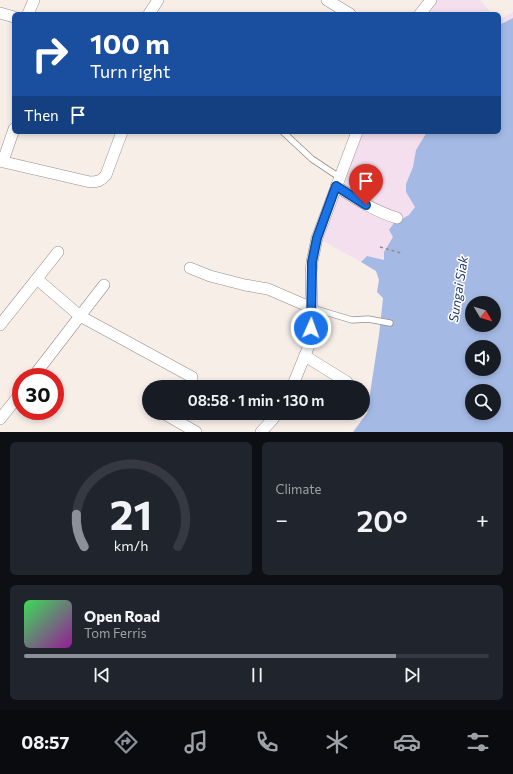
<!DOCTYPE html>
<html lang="en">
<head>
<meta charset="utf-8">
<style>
	:root { --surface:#171b24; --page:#20242c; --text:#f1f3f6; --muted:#9ea1a6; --line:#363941; --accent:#8c9099 }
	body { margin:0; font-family:Commissioner,sans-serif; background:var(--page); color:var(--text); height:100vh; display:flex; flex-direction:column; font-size:15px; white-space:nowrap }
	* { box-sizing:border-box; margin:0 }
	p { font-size:13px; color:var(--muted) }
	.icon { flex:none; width:22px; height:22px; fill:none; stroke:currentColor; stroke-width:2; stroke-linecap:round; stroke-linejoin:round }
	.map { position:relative; height:432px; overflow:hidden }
	.side { display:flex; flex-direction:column; gap:10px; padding:10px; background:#0d0f14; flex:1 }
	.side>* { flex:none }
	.banner { position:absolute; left:12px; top:12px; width:489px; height:122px; border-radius:6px; box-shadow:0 2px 6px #0003; background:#1a4fa0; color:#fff; overflow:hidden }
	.needle { width:26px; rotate:128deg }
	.fabs { position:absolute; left:465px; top:296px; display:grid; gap:8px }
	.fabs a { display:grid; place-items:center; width:36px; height:36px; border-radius:50%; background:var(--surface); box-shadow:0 2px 6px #0003; font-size:20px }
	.speed { position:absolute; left:12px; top:368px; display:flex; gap:8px; font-size:20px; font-weight:700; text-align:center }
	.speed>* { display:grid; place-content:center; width:52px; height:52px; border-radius:50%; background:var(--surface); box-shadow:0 2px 6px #0003; line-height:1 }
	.speed .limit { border:6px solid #d22; background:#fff; color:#111 }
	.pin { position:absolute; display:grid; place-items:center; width:34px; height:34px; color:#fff; margin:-41px -17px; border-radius:50% 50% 50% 0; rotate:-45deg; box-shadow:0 0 4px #0007 }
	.pin .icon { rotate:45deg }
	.me { position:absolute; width:44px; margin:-22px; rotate:2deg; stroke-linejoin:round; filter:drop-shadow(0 0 3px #0008) }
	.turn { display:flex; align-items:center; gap:14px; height:84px; padding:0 12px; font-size:18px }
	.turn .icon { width:52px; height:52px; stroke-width:2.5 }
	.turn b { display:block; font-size:28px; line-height:34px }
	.then { display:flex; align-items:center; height:38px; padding:0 12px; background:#0003; gap:8px; font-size:15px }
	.big { font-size:30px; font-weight:600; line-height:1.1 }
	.side .card { flex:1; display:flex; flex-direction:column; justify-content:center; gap:6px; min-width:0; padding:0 14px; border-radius:6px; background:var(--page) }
	.side .dial { align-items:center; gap:0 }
	.dial svg { height:104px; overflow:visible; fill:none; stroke:var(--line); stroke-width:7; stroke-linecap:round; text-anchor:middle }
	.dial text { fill:var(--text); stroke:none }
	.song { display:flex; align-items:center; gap:12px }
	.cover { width:48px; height:48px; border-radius:6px; background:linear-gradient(135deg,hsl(130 70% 55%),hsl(300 70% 35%)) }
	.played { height:4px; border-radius:2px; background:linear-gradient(90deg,var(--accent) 80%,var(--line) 80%) }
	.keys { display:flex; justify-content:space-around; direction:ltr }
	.heat { display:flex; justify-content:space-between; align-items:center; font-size:22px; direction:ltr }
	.side .tiles { flex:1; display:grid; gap:10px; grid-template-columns:1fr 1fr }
	.card:last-child { grid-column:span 2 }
	.trip { position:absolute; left:142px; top:380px; width:228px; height:40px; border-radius:20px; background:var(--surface); box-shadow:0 2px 6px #0003; font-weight:600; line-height:40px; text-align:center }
	.tabs { display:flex; height:64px; justify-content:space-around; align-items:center; background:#090b0e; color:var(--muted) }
	.tabs .icon { width:28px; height:28px }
	.tabs .current { color:var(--accent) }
	.tabs b { font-size:18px; color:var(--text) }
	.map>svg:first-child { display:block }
	.commercial { fill:#f3dfee }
	.water { fill:#a4bae5; fill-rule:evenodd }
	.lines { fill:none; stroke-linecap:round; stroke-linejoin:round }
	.lane-casing { stroke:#968e89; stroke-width:7 }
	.street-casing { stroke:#968e89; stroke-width:12 }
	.path { stroke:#908a86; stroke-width:1.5; stroke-dasharray:3 3; stroke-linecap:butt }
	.lane { stroke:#fff; stroke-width:5.5 }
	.street { stroke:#fff; stroke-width:11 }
	.route-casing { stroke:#114b97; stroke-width:10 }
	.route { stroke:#1a73e8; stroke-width:7 }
	.labels { text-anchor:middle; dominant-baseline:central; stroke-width:3; stroke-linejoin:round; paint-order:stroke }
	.water-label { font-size:13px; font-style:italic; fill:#213a6f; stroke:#fff }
</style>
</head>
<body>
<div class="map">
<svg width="513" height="432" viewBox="0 0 513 432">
	<rect width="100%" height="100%" fill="#f7eee8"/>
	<g class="commercial">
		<path d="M437,0H480L492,14H424Z"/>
		<path d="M513,12V18L499,25V20Z"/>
		<path d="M355,132H427L415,206L384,261L367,256L361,262L316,237Z"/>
	</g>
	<path class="water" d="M513,18V432H353L367,413L379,335L383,298L377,292L379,280L376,271L361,262L367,256L384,260V252L393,237L389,230L394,223L409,215L415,207L406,192V184L413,167L416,150L427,132H499V25ZM472,303H494V325H472ZM472,347H494V369H472ZM472,391H494V413H472Z"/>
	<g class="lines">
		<defs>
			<g id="lane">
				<path d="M283,132L312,159L339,177"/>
				<path d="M312,308L352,320L368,319L390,323"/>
			</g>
			<g id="street">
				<path d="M327,0L350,14"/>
				<path d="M0,13L14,17"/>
				<path d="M28,14L34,0"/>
				<path d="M149,14L158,0"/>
				<path d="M420,14L431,0"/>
				<path d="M0,161L90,182C98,182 101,181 106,175L122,132"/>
				<path d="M3,161L14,129"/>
				<path d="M336,186C356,199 374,211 397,218"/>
				<path d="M190,268L210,276L245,285L268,289L312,308"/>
				<path d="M37,279L80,316L104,285"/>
				<path d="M0,325L58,252"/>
				<path d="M305,356L347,382"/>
				<path d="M33,377L80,316L192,377"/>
				<path d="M292,387L310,343L312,313L311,274L312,262L317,238L357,132"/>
				<path d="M163,413L196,432"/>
				<path d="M0,419L21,393"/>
				<path d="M261,432L273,419L277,413"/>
			</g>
		</defs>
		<use href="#lane" class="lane-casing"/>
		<use href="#street" class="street-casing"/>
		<g class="path">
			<path d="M446,132L448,133"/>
			<path d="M380,247L401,253"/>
		</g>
		<use href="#lane" class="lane"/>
		<use href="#street" class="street"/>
	</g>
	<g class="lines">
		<defs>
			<path id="route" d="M311,328L312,262L317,238L336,186L366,205"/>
		</defs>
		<use href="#route" class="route-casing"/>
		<use href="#route" class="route"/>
	</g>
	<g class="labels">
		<g class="water-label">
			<text transform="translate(458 289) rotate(-81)">Sungai Siak</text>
		</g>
	</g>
</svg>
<div class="fabs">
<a><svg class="needle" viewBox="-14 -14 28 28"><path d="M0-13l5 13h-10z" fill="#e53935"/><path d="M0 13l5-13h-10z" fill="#9ea1a6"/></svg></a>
<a><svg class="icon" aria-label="sound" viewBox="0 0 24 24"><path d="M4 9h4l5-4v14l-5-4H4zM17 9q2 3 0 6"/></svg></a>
<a><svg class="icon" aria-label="search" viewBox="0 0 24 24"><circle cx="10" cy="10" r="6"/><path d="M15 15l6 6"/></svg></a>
</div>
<div class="speed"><div class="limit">30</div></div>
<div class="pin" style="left:366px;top:205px;background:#d93025"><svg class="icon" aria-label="arrive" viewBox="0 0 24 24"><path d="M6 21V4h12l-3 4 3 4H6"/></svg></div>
<svg class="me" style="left:311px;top:328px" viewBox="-20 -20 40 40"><circle r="17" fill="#1a73e8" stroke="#fff" stroke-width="3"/><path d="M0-11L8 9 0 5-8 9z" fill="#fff"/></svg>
<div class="trip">08:58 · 1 min · 130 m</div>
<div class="banner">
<div class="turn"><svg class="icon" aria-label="right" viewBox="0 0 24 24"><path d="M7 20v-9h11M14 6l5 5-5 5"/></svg><div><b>100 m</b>Turn right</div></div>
<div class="then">Then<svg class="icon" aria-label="arrive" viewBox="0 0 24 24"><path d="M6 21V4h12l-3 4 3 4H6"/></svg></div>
</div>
</div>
<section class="side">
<div class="tiles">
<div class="card dial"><svg viewBox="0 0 100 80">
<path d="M14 69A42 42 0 1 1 86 69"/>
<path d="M14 69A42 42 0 0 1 8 44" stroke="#8c9099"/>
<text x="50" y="56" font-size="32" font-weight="700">21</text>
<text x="50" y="72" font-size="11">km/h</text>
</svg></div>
<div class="card"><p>Climate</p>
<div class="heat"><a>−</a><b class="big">20°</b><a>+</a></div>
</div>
<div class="card">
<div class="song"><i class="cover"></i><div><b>Open Road</b><p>Tom Ferris</p></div></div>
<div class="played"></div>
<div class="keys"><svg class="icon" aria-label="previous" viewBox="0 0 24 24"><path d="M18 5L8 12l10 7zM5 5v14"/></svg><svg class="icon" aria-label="pause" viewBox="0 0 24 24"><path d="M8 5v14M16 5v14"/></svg><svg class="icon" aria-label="next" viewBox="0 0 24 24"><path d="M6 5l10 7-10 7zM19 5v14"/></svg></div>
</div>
</div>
</section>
<nav class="tabs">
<b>08:57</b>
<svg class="icon current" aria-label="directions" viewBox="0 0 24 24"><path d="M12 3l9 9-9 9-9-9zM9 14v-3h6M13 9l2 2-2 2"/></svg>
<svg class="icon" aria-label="music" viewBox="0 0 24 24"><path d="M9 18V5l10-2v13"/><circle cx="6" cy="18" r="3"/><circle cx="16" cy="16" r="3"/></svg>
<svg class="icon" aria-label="phone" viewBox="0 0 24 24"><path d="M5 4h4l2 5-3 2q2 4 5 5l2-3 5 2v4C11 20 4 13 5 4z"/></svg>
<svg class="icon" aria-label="climate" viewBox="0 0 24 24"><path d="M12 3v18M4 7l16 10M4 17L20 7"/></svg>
<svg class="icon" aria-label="car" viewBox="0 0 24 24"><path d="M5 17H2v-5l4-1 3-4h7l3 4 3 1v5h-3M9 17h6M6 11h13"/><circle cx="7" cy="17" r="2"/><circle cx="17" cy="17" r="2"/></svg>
<svg class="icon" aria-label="filters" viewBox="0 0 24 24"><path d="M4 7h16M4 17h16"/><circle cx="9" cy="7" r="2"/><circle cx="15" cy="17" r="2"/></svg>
</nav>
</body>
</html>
